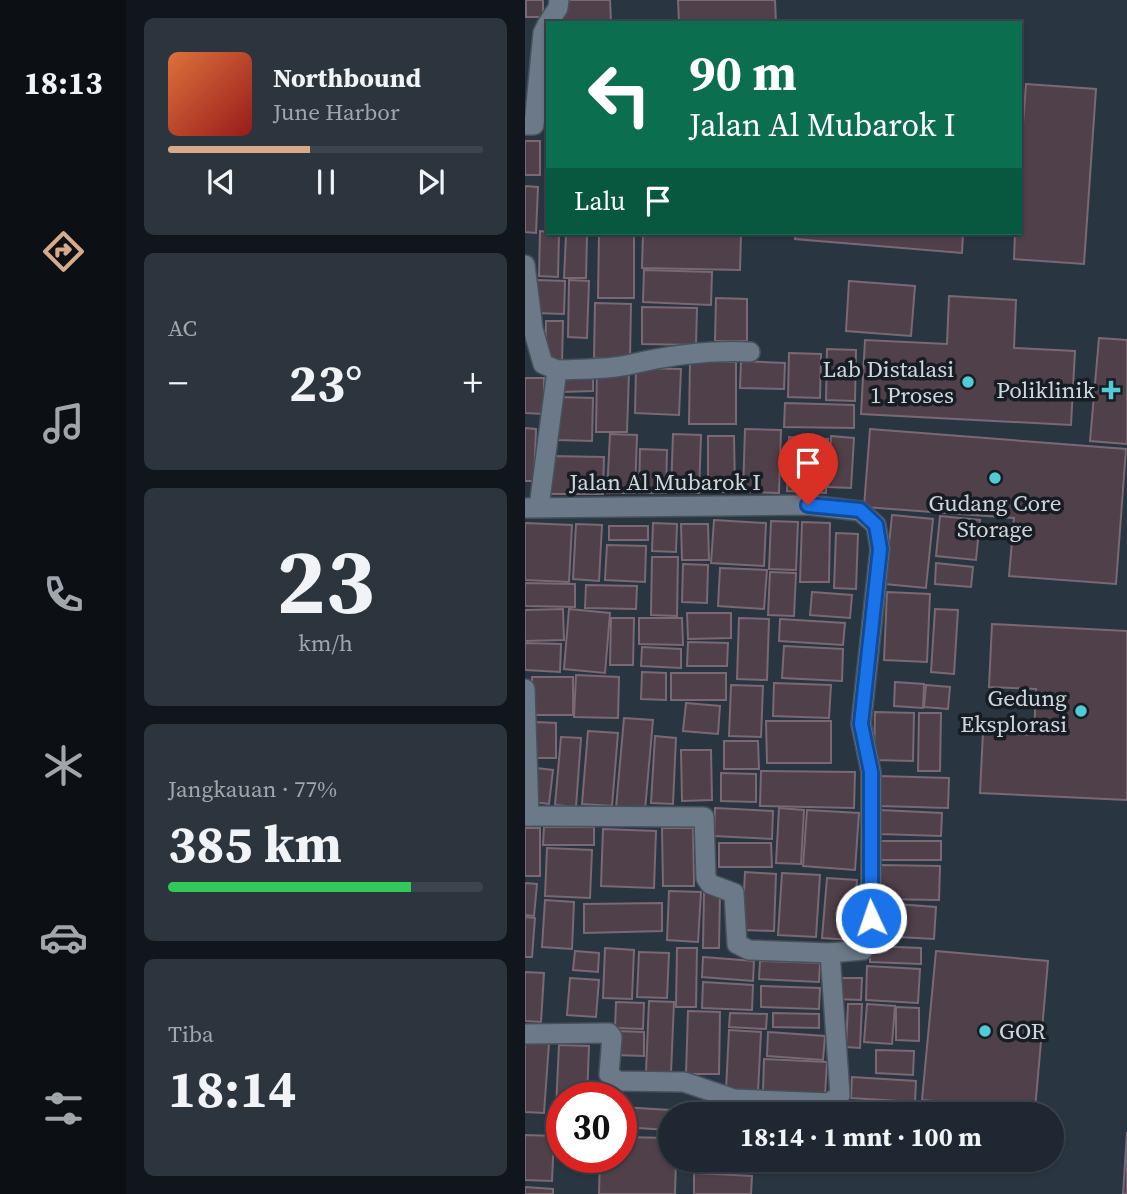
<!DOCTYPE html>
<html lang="id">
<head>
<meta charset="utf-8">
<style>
	:root { --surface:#1f2832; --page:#2c343e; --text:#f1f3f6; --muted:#a1a6ac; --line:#3c444d; --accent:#d6ab8b }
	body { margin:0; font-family:"Source Serif 4",serif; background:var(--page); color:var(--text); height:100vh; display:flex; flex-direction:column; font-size:26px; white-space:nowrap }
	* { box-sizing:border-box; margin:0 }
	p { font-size:23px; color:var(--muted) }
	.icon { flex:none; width:38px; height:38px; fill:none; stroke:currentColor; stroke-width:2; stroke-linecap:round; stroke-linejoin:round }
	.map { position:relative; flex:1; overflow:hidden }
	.sheet { display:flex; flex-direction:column; gap:18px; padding:18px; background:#11161c; width:399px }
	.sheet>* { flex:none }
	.guide { position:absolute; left:21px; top:21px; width:476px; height:214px; border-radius:0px; box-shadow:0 2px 5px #0004,0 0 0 2px var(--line); background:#0b6e4f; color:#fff; overflow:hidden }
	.speed { position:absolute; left:21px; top:1082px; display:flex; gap:14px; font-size:35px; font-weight:700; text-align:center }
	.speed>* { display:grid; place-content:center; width:91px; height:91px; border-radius:50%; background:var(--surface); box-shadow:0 2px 5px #0004,0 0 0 2px var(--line); line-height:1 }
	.speed .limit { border:10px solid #d22; background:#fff; color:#111 }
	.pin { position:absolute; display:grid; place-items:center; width:60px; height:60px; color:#fff; margin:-72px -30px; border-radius:50% 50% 50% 0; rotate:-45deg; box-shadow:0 0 7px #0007 }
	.pin .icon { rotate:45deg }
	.me { position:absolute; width:77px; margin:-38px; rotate:357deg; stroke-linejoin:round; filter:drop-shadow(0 0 5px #0008) }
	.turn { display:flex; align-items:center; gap:24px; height:147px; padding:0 28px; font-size:32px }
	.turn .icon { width:91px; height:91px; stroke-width:2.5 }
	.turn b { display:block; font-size:49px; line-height:60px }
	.then { display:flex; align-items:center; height:66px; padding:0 28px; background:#0003; gap:14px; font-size:26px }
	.big { font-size:52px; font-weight:700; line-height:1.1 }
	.sheet .widget { flex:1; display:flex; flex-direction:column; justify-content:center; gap:10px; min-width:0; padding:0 24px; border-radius:10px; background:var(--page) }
	.sheet .dial { align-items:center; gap:0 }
	.dial b { font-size:91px; line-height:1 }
	.song { display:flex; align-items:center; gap:21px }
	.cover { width:84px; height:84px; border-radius:10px; background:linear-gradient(135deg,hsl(20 70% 55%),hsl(0 70% 35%)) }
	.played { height:7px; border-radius:4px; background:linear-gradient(90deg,var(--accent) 45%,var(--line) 45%) }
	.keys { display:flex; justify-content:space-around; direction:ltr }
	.heat { display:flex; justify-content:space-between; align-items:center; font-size:38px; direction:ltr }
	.charge { height:10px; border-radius:5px; background:linear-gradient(90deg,#34c759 77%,var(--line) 0) }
	.trip { position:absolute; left:133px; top:1102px; width:406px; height:70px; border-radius:35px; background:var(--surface); box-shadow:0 2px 5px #0004,0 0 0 2px var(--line); font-weight:700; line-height:70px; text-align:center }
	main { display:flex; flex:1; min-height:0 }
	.menu { display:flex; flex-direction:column; width:126px; justify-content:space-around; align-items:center; background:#0c1014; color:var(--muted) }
	.menu .icon { width:49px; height:49px }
	.menu .on { color:var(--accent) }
	.menu b { font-size:32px; color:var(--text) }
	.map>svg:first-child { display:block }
	.building { fill:#50404a; stroke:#7a6873; stroke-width:2 }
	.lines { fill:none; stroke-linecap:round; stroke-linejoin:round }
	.minor-casing { stroke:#47515c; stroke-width:22 }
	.minor { stroke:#6b7988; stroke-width:19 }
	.route-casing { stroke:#114b97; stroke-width:18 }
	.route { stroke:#1a73e8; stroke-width:12 }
	.poi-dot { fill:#51ccd4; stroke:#171d22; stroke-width:2.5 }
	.labels { text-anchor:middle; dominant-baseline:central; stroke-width:7; stroke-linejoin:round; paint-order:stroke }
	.poi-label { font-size:23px; fill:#ced6de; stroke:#171d22; text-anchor:end }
	.street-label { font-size:23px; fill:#ced6de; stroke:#171d22 }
</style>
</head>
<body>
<main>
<nav class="menu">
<b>18:13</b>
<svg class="icon on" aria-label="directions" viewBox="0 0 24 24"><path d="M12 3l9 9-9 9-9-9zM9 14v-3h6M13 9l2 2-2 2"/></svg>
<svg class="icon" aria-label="music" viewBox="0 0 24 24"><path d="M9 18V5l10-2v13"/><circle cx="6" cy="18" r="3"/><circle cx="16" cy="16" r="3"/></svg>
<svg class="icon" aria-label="phone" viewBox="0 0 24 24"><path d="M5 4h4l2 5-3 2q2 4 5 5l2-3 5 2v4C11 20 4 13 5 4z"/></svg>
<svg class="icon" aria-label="climate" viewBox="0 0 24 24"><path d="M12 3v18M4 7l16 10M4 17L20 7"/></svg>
<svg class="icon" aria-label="car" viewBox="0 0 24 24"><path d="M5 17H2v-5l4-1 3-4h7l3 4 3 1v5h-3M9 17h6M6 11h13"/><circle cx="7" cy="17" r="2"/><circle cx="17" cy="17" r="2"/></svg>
<svg class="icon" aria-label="filters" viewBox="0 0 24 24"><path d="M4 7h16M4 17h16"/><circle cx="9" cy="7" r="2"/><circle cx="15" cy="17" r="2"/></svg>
</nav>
<section class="sheet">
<div class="widget">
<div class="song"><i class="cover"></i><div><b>Northbound</b><p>June Harbor</p></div></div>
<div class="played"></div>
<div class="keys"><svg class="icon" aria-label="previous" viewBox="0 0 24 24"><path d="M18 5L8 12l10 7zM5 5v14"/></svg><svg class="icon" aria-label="pause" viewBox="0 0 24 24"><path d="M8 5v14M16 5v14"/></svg><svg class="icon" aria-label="next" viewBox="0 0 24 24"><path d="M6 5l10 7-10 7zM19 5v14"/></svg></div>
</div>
<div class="widget"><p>AC</p>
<div class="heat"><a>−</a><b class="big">23°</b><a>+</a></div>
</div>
<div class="widget dial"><b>23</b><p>km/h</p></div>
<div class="widget"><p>Jangkauan · 77%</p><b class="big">385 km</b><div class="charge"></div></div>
<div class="widget"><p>Tiba</p><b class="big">18:14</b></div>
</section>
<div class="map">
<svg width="602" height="1194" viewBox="0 0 602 1194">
	<rect width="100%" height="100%" fill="#293642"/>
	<g class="building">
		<rect x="1" y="0" width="17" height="17"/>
		<path d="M36,0H85L86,22L36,23Z"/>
		<path d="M153,0H250L251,23H154Z"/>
		<path d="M501,84L571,89L559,264L489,259L490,233H495V164Z"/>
		<rect x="0" y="141" width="15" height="34"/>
		<path d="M0,186L13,187L11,233L0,232Z"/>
		<path d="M15,231L34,233L33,277L14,276Z"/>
		<path d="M74,233H109V298H73Z"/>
		<path d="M118,233H216L215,270L117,268Z"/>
		<path d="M271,233H438L437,253L270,239Z"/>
		<path d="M41,235L62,236L61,278H39Z"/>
		<path d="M119,270L187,272L186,305L118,302Z"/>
		<path d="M12,280L40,281L39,314L11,313Z"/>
		<path d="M44,280L64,281L62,338L43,337Z"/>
		<path d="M324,281L390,286L386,336L321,331Z"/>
		<path d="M424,296L491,300L489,348L550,351L546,425L336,414L340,340L422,344Z"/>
		<path d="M191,298L222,299V341H190Z"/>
		<path d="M70,303L106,304L105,359L69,358Z"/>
		<path d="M117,307L172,308L171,345L117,344Z"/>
		<path d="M21,321H38L37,364L20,363Z"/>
		<path d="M574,338L602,340V444L565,441Z"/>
		<path d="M302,349L331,350L330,401L301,400Z"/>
		<path d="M264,353L296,354L295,398L263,397Z"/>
		<path d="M165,361L211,362V424H164Z"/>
		<path d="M216,361L260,363L259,389L215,388Z"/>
		<path d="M111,368L156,369L154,415L110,413Z"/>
		<path d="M72,371L104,372L102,432H71Z"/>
		<path d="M36,377H68V391L36,392Z"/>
		<path d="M0,378H19V414L0,413Z"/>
		<path d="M34,397L68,398L67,441L33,440Z"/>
		<path d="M260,403L329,405V428L259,427Z"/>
		<path d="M0,428L11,429L9,481H0Z"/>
		<path d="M220,429L256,430L254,493L218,492Z"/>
		<path d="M345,429L601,449L591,584L484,576L489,518L339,507Z"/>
		<path d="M85,434L112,435L110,493H82Z"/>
		<path d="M148,434L176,435L174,493L146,492Z"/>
		<path d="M183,436H209L210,492H183Z"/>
		<path d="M306,436L329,438L326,488L303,487Z"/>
		<path d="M264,437L303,439L301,493L262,491Z"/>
		<path d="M115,449L142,450L141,493H114Z"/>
		<path d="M25,456L79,457L78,494H25Z"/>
		<path d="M367,515L408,519L401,588L360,584Z"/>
		<path d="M415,516L455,520L451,560L411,556Z"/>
		<path d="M189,520L241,523L239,566L186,563Z"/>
		<path d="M246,521L273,522L271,570L244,569Z"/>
		<path d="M277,522L305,523L304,582H275Z"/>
		<path d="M0,523L47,525L44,582L0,580Z"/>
		<path d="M128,523L152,524L151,552L127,551Z"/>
		<path d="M51,524L77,525L74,581L48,579Z"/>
		<path d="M156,524H183L184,560H157Z"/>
		<rect x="84" y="526" width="39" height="14"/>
		<path d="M311,533L333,534L331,589L309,588Z"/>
		<path d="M82,545L121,546L120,582L80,580Z"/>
		<path d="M127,557H153L152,616L126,615Z"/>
		<path d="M411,563L448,567L446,587L410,584Z"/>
		<path d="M158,564L183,565L182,603L157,602Z"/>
		<path d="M195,568L242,570L239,609L193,606Z"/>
		<path d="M245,572L271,573L269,616L243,615Z"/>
		<path d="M0,583L50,584V607L0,606Z"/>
		<path d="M61,585L112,586L111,609L60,608Z"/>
		<path d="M287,592L327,595L325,618L285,615Z"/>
		<path d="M362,592L405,594L402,662L359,660Z"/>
		<path d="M38,609L39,640L0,641V610Z"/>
		<path d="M44,609L85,613L80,673L39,669Z"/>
		<path d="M410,609L433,610L429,674L406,672Z"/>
		<path d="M162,613H206V638L163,639Z"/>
		<path d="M86,618H109L108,665H85Z"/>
		<path d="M114,618H157L158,645L114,644Z"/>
		<path d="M214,618L244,619L242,680L212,679Z"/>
		<path d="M255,619L320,623L318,645L254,641Z"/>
		<path d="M467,624L602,631V800L455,793L458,732L509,735L511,689L464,687Z"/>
		<path d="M163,642L203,643L202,666H162Z"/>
		<path d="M0,643L36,644L35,672L0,670Z"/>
		<path d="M259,646L318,649L317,681L257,678Z"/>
		<path d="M117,647L156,649V668L116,666Z"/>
		<path d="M117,672L141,673V700L116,699Z"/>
		<rect x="146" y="673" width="55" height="27"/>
		<path d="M51,675L94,677L93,718L49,717Z"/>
		<rect x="7" y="677" width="41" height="38"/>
		<path d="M370,682L399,684L398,708L369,706Z"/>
		<path d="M249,683L306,685L304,718L248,716Z"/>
		<path d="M206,685L238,686L236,737L204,736Z"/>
		<path d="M401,685L425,687L423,709L399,707Z"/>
		<path d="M161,703L195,706L193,734L158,731Z"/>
		<path d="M350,712L389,713L388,761L349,760Z"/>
		<path d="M394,713H416L415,771H393Z"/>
		<path d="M99,718L128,720L120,810L91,808Z"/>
		<path d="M241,721H306V763H242Z"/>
		<path d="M11,722L31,723V758H11Z"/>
		<path d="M63,731L93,733L87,806L57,804Z"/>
		<path d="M130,736L151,738L148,804L126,803Z"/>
		<path d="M36,737L56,738L51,807L30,805Z"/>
		<path d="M199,741H233L234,769H199Z"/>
		<path d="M156,750H186L187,800L157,801Z"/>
		<path d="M11,768L28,770L24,804L8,802Z"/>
		<path d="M236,771L330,772L329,808L235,806Z"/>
		<path d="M196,773L231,774V802L196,801Z"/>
		<path d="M353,776L424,778L423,808L354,806Z"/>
		<path d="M190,808L248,811L247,839L189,836Z"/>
		<path d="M254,808L279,810L276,864L251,863Z"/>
		<path d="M282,810L334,813L330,870L278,866Z"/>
		<path d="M356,810L417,813L416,836L355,834Z"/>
		<path d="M19,827H69V845H18Z"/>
		<rect x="0" y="828" width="15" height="48"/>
		<path d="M137,828H168L169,886H138Z"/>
		<path d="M78,829L131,831L129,888L76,886Z"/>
		<rect x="355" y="841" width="61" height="19"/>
		<path d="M194,843H246L247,867H194Z"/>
		<path d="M22,848L67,850L65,898L20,896Z"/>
		<path d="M354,865L415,866L414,900L354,899Z"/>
		<path d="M220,872L251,874L249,931L217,930Z"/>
		<path d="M257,873L295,875L291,937L253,935Z"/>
		<path d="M302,878L332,880L328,940L297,938Z"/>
		<path d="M0,883L12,884L9,916L0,915Z"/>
		<path d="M144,891L176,892L173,942L142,940Z"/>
		<path d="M179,892H195L194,948H178Z"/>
		<path d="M20,900L49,902L47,949L17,947Z"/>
		<path d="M137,903V931L59,933V904Z"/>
		<path d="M357,903L411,907L409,939L355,936Z"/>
		<path d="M0,917L10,918L7,957H0Z"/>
		<path d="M345,946L396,948V964L345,962Z"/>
		<path d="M80,948L109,950L107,999L78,998Z"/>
		<path d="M152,948H172L171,1007H151Z"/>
		<path d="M50,951L74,953L73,972L48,970Z"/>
		<path d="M411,951L523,961L510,1110L397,1100Z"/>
		<path d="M114,952L144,953L142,998L112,997Z"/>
		<path d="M178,957L229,961L228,981L177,977Z"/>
		<path d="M235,961L295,963L294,982L234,979Z"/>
		<path d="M342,966L395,969L393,1003L341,1000Z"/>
		<path d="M0,972L19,973L16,1022L0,1021Z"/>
		<path d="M45,978L74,980L71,1017L42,1015Z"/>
		<path d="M311,978H337L336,1000L311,999Z"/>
		<path d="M178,982L228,985L227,1010L177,1008Z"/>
		<path d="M236,986L295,988L294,1009L236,1007Z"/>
		<path d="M124,1001L149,1002L146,1073L121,1072Z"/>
		<path d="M91,1002L119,1003L118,1029L90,1028Z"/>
		<path d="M323,1004H337L335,1048L321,1047Z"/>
		<path d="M342,1004L370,1006L367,1044L339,1042Z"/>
		<path d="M371,1007L394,1008V1041L371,1040Z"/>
		<path d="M163,1011L195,1012L194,1074H161Z"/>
		<path d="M205,1013L242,1014L241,1029L204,1027Z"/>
		<path d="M248,1013L294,1014V1028L248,1027Z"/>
		<path d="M204,1030L236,1032L233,1092L201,1090Z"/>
		<path d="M91,1031L119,1032V1056L90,1055Z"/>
		<path d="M243,1032L300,1036L298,1060L242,1056Z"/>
		<path d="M0,1041L24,1043L19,1113L0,1112Z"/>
		<path d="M34,1045L64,1046L62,1097H37V1108H31Z"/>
		<path d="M351,1050L389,1051L388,1075L351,1073Z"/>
		<path d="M239,1059L302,1062L300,1095L238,1092Z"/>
		<path d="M327,1077L391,1081L390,1102L326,1098Z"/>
		<path d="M321,1105L365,1107L364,1115H321Z"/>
		<path d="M96,1107L145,1110L144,1130L96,1127Z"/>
		<path d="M602,1132V1194H598Z"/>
		<path d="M0,1135L29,1136L27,1181L0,1180Z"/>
		<path d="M96,1137L145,1138V1160H151L150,1194H74L75,1157H96Z"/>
		<path d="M160,1160H226V1171L159,1167Z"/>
		<path d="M169,1173L227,1176L226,1194H169Z"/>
		<path d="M0,1187L28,1189V1194H0Z"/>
	</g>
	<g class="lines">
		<defs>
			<g id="minor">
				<path d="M23,23L33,8L34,0"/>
				<path d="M0,125H9L18,33L23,23"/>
				<path d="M0,265L8,329L18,364L32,370"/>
				<path d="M14,507L32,370C56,369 83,370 107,364C146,355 184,350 225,352"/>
				<path d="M0,508L283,505L335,511L351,525L355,549L336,724L346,772V936L338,950L305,953L224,950L212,944L209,893L185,884L181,878L179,817L0,816"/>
				<path d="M0,689L4,816"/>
				<path d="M0,1034L84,1033L87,1037L84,1074L92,1081L159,1082L209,1099L304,1103L315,1095L305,953"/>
			</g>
		</defs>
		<use href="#minor" class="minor-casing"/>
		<use href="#minor" class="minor"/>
	</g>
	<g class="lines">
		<defs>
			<path id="route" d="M283,505L335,510L351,525L355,549L336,724L346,772V918"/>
		</defs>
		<use href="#route" class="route-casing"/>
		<use href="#route" class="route"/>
	</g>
	<g class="poi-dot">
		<circle cx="443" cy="382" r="7"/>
		<path d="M582.5 379.5h7v7h7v7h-7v7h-7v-7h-7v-7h7z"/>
		<circle cx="470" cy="478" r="7"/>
		<circle cx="556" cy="711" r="7"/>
		<circle cx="460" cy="1031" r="7"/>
	</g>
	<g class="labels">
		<g class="poi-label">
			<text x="429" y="369">Lab Distalasi<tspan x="429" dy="26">1 Proses</tspan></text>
			<text x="570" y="390">Poliklinik</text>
			<text x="470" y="503" text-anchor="middle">Gudang Core<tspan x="470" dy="26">Storage</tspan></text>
			<text x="542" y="698">Gedung<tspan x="542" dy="26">Eksplorasi</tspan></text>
			<text x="474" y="1031" text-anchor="start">GOR</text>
		</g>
		<g class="street-label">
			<text x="140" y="482">Jalan Al Mubarok I</text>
		</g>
	</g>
</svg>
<div class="speed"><div class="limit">30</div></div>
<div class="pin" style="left:283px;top:505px;background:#d93025"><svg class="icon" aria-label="arrive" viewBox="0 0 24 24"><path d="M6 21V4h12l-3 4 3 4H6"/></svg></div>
<svg class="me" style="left:346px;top:918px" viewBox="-20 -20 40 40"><circle r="17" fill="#1a73e8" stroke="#fff" stroke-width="3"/><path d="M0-11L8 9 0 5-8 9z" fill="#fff"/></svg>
<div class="trip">18:14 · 1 mnt · 100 m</div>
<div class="guide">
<div class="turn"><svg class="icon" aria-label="left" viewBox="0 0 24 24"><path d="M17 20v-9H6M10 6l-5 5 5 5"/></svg><div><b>90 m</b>Jalan Al Mubarok I</div></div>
<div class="then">Lalu<svg class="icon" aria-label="arrive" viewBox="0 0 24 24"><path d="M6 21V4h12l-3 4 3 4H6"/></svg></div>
</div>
</div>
</main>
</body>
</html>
